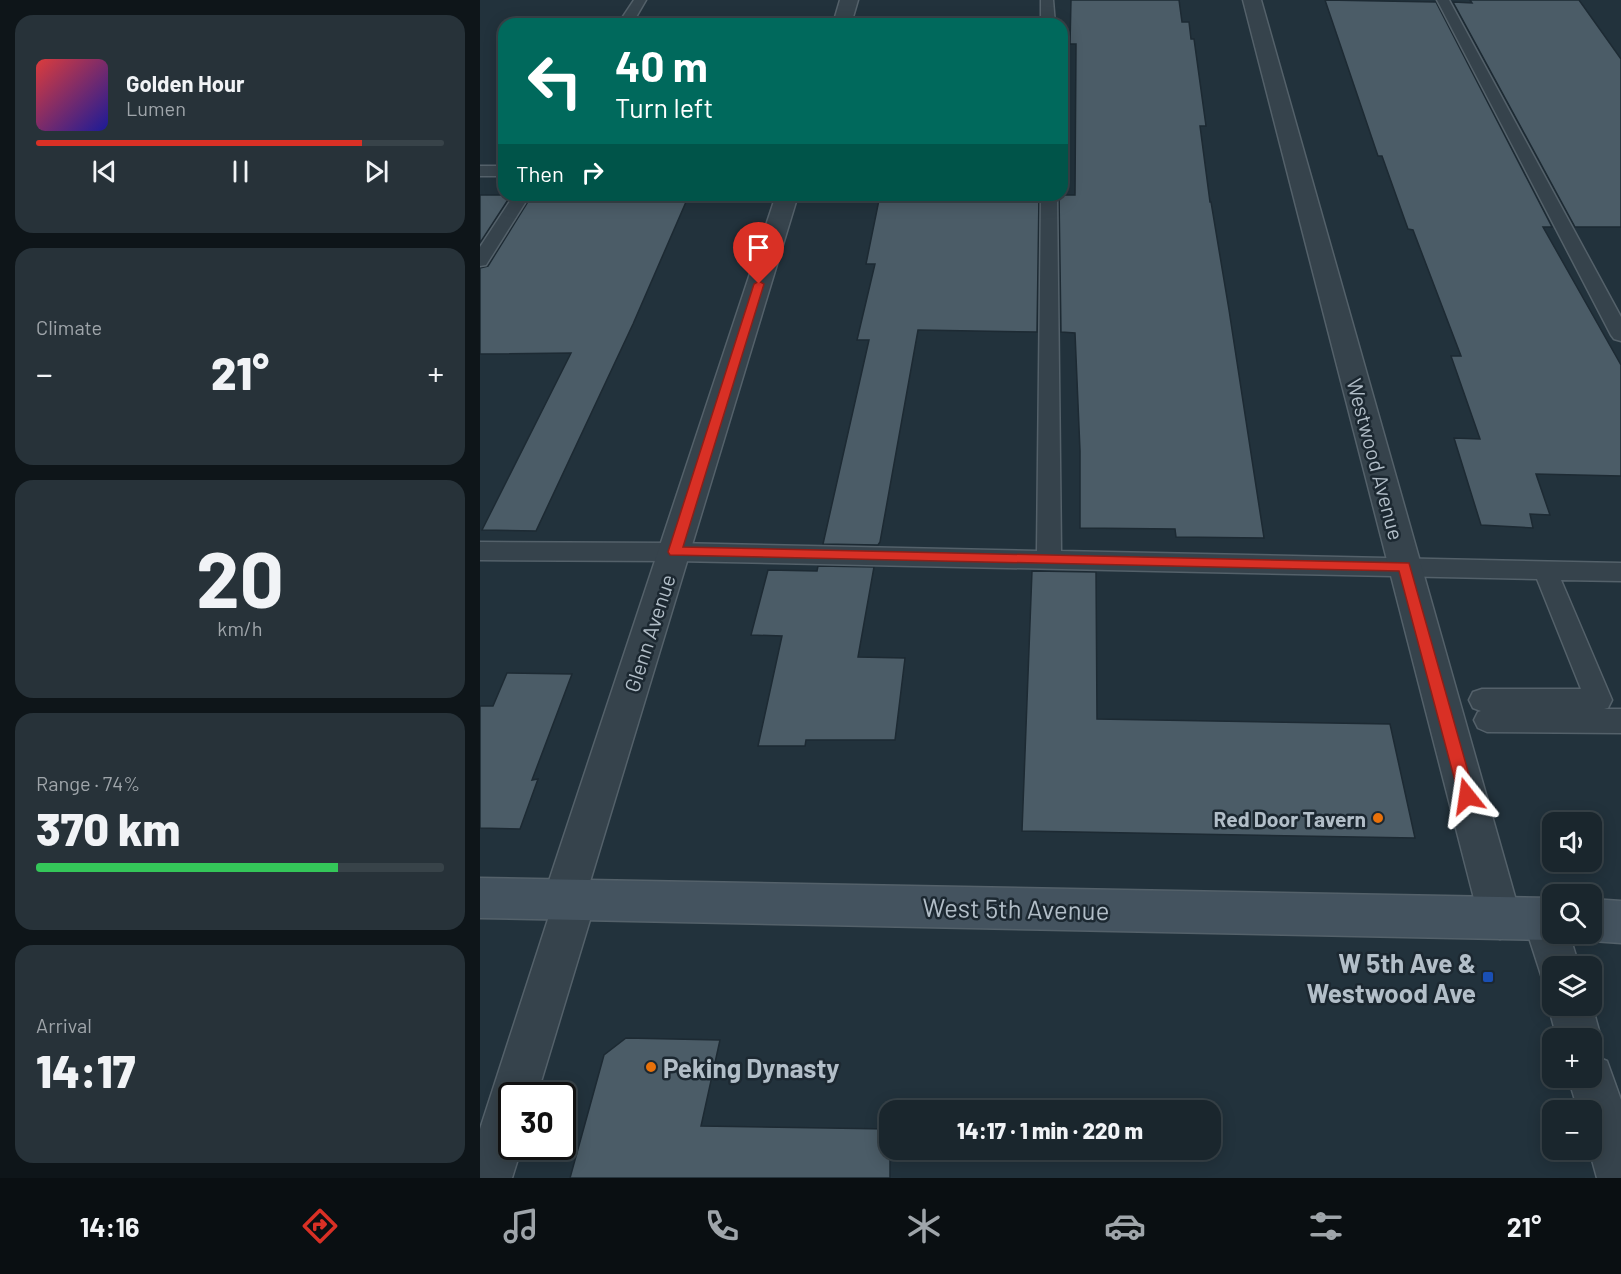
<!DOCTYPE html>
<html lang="en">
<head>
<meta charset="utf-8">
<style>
	:root { --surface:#1a262d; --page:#273239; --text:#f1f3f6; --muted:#9fa5aa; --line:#384349; --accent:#d93025 }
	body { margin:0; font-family:Barlow,sans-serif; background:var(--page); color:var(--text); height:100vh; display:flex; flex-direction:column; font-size:22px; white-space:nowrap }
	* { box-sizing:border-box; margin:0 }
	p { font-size:20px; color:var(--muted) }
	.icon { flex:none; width:33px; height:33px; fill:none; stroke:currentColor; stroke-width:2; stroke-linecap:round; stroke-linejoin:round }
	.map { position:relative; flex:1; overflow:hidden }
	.details { display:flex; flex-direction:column; gap:15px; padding:15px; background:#0e1519; width:480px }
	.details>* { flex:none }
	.guide { position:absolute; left:18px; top:18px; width:570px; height:183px; border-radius:18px; box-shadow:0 3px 15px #0003,0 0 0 2px var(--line); background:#00695c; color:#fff; overflow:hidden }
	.tools { position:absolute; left:1062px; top:812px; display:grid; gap:12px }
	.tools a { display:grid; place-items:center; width:60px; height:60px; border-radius:12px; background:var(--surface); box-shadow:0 3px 15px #0003,0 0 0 2px var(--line); font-size:30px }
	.speed { position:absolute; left:18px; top:1082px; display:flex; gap:12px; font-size:30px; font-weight:700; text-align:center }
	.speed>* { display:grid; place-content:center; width:78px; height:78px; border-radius:50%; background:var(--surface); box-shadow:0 3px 15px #0003,0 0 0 2px var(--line); line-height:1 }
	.speed .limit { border:3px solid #111; border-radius:9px; background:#fff; color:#111 }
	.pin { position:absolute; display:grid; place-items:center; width:51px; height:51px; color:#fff; margin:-62px -26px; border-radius:50% 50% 50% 0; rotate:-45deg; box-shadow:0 0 6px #0007 }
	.pin .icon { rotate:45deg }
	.me { position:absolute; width:66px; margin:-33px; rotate:345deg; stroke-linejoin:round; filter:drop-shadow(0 0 4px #0008) }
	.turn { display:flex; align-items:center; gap:21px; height:126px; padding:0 18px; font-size:27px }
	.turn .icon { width:78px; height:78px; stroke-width:2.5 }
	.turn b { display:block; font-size:42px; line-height:51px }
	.then { display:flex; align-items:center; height:57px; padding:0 18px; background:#0003; gap:12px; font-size:22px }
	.big { font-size:45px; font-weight:800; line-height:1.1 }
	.details .widget { flex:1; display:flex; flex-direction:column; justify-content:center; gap:9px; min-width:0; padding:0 21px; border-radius:18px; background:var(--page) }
	.details .dial { align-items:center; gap:0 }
	.dial b { font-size:78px; line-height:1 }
	.song { display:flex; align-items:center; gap:18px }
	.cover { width:72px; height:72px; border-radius:9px; background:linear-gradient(135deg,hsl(0 70% 55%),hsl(240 70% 35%)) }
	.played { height:6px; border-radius:3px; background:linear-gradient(90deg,var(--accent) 80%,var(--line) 80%) }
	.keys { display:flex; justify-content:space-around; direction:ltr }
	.heat { display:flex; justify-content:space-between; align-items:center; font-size:33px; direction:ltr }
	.charge { height:9px; border-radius:4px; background:linear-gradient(90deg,#34c759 74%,var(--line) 0) }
	.trip { position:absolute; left:399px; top:1100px; width:342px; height:60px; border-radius:18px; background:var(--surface); box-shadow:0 3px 15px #0003,0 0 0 2px var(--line); font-weight:800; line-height:60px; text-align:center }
	.tab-bar { display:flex; height:96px; justify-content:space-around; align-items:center; background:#0a0f12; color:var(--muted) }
	.tab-bar .icon { width:42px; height:42px }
	.tab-bar .on { color:var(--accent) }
	.tab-bar b { font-size:27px; color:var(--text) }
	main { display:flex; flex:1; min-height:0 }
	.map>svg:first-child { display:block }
	.building { fill:#4b5c67; stroke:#1d2a33; stroke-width:1.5 }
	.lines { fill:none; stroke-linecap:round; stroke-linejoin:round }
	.service-casing { stroke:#54616a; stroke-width:3 }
	.minor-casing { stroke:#54616a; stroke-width:3 }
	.secondary-casing { stroke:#54616a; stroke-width:3 }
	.service { fill:#36434c; fill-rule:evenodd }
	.minor { fill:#36434c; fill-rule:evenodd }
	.secondary { fill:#44535f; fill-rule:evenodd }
	.route { fill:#d93025; stroke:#8d1f18; stroke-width:1.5 }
	.food-dot { fill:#e8710a; stroke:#1c2831; stroke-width:2 }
	.transit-dot { fill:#1a4fb4; stroke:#1c2831; stroke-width:2 }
	.labels { text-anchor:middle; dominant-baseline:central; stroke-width:5; stroke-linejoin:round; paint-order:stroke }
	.street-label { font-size:21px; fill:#b2bec8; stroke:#1c2831 }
	.poi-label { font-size:21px; font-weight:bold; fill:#b2bec8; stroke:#1c2831; text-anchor:end }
	.near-street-label { font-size:26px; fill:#b2bec8; stroke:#1c2831 }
	.near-poi-label { font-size:26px; font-weight:bold; fill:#b2bec8; stroke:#1c2831; text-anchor:end }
</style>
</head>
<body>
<main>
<section class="details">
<div class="widget">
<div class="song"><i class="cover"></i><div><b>Golden Hour</b><p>Lumen</p></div></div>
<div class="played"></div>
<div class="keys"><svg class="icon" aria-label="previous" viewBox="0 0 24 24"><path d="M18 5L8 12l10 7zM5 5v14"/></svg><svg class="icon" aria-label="pause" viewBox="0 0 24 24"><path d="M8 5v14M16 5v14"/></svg><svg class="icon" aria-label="next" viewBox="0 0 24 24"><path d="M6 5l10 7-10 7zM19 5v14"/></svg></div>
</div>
<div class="widget"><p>Climate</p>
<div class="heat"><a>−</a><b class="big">21°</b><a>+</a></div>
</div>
<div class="widget dial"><b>20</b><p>km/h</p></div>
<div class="widget"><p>Range · 74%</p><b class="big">370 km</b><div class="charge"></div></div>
<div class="widget"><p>Arrival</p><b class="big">14:17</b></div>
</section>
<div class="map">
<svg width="1141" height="1178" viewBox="0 0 1141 1178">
	<rect width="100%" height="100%" fill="#22323c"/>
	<g class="building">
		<path d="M591,0H699L702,22H709L711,39H714L726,126H720L730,202H731L749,310L784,538L696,537L695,529L600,528V451L595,333L581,332L579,195H595L596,44H590Z"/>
		<path d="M845,0L956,2L1072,227H1063L1141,365V476L1056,474L1070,515L1050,514L1053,528L1001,525L974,438L1000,439L971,356H981L933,230L928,229L902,156H898Z"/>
		<path d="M990,0H1099L1141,59V227H1095L973,2L992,3Z"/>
		<path d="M0,195H31L0,243Z"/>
		<path d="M52,195H209L153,324L56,531L2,530L91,353L0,354V268L8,266Z"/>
		<path d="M400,195H559L557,332L438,330L400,542L398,545L343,544L389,340H377L395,264H386Z"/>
		<path d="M338,566L394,567L378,657L425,658L415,740H326L325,746H278L302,636L271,635L288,570L337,571Z"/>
		<path d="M552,571L616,572L617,719L910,724L935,838L542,831Z"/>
		<path d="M27,673L92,674L52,780L58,779L40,829L0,828V706H13Z"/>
		<path d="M146,1038L240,1040L221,1126L410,1129V1178H90L124,1055Z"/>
	</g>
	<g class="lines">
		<defs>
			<g id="service">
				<path d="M154,0H166L152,24H138Z"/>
				<path d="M561,0H573L575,24H561Z"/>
				<path d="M957,0H969L1141,317V341L1134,339L1131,335Z"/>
				<rect x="0" y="166" width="24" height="10"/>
				<path d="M34,195H50L6,265L0,266V247Z"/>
				<path d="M561,195H577L581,551L1141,563V581L1081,580L1132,700L1128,708L1124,709H1141V733L1007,732L998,728L994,720L998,712L1001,711L993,708L989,700L993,692L1002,689H1101L1057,579L195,561L0,560V542L195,543L557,551Z"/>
			</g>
			<g id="minor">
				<path d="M360,0H378L371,24H353Z"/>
				<path d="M763,0H781L1041,918L1035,933L1020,939L1005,933L999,918Z"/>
				<path d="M296,195H318L109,885L116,900L57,1095H32V1146H42L32,1178H0V1129L70,913L63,899Z"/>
				<path d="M1064,898L1072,902V933H1089L1099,966H1072V985L1063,981L1043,919L1049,904Z"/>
				<path d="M1072,994V1005H1112L1121,1038L1112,1055L1127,1061L1141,1100V1178H1117L1109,1149H1112V1110H1098L1088,1077H1112V1038H1077L1068,1005Z"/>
			</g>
			<g id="secondary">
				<path d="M0,878L1072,898V933H1087L1072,940L0,918Z"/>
				<path d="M1112,899L1141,901V943L1112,941L1097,935L1112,933Z"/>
			</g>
		</defs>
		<use href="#service" class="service-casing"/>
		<use href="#minor" class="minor-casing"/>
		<use href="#secondary" class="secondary-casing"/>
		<use href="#service" class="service"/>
		<use href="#minor" class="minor"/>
		<use href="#secondary" class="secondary"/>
	</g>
	<path class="route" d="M279,281L284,284L203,547L929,563L995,796L993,801L987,804L982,801L979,796L919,571L190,555L188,552L274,284Z"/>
	<g class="food-dot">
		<circle cx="898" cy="818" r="6"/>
		<circle cx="171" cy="1067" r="6"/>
	</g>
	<rect class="transit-dot" x="1002" y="971" width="12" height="12" rx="3"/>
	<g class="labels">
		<g class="street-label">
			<text transform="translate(896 459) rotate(75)">Westwood Avenue</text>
			<text transform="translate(169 633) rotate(-72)">Glenn Avenue</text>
		</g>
		<g class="poi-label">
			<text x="886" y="818">Red Door Tavern</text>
		</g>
		<g class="near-street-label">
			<text transform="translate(536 908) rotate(1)">West 5th Avenue</text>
		</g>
		<g class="near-poi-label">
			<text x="996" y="962">W 5th Ave &amp;<tspan x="996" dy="30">Westwood Ave</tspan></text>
			<text x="183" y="1067" text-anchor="start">Peking Dynasty</text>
		</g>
	</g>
</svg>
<div class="tools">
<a><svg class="icon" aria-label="sound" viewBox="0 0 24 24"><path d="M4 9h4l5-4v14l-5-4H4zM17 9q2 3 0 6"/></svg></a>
<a><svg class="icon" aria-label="search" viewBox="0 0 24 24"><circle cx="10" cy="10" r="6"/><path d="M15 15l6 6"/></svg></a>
<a><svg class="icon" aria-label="layers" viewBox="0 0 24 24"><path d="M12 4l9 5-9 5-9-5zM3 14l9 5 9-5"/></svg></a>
<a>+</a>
<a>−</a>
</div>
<div class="speed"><div class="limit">30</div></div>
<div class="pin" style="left:279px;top:284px;background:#d93025"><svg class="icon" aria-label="arrive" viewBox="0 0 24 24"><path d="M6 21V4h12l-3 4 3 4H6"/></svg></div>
<svg class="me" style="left:987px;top:796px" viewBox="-20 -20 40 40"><path d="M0-17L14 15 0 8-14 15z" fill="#d93025" stroke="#fff" stroke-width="4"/></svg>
<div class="trip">14:17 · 1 min · 220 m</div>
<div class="guide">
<div class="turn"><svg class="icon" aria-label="left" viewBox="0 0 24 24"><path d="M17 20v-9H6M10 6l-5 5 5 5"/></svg><div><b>40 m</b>Turn left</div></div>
<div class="then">Then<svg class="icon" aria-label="right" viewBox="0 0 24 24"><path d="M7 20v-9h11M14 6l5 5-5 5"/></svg></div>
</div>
</div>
</main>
<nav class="tab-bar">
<b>14:16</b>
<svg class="icon on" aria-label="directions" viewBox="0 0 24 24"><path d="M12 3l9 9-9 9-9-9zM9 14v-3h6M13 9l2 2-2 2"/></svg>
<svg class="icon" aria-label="music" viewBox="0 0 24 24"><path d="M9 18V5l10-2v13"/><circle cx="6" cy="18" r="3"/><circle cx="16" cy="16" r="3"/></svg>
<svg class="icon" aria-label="phone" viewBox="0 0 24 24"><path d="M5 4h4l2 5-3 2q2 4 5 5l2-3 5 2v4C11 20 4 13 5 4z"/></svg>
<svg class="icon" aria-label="climate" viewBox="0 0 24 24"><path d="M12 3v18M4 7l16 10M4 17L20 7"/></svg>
<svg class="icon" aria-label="car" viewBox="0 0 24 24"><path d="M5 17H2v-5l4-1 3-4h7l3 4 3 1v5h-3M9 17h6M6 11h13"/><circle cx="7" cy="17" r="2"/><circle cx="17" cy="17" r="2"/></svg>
<svg class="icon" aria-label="filters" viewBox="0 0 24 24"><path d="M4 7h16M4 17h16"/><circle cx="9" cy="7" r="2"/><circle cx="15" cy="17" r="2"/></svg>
<b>21°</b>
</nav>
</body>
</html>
